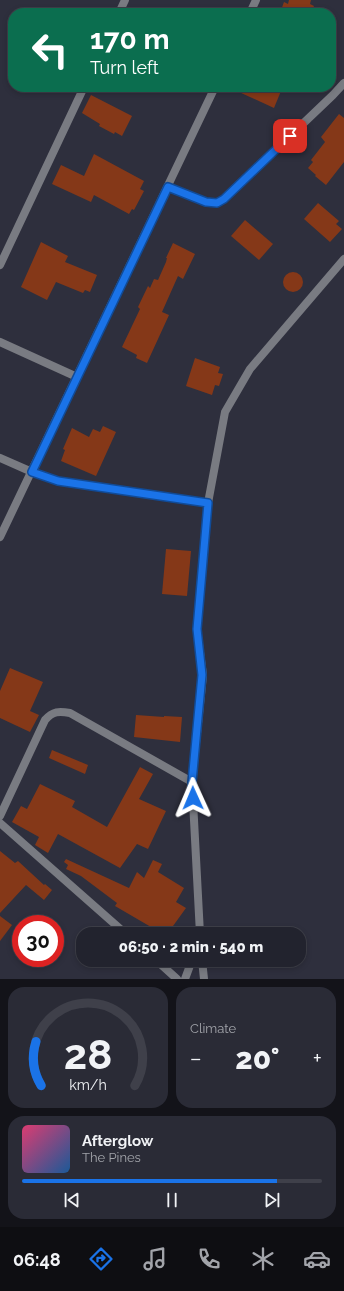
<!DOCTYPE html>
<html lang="en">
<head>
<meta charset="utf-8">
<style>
	:root { --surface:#22232e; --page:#2a2b36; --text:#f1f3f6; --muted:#a2a4aa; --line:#3f404a; --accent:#1a73e8 }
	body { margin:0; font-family:Raleway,sans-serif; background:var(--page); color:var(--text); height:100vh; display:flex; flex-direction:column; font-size:15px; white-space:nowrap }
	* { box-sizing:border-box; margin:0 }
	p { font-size:13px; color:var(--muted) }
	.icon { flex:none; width:22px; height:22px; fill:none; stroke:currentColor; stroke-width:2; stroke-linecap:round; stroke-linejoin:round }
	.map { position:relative; height:979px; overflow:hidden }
	.sheet { display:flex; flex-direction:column; gap:8px; padding:8px; background:#131319; flex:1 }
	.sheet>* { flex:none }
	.banner { position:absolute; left:8px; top:8px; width:328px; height:84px; border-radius:16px; box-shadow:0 2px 6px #0003,0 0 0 1px var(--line); background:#0b6e4f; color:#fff; overflow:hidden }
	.speed { position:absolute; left:12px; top:915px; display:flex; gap:8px; font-size:20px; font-weight:700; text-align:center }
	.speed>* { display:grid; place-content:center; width:52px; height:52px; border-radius:50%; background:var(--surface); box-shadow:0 2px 6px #0003,0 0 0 1px var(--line); line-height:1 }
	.speed .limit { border:6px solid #d22; background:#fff; color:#111 }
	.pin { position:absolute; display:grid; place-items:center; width:34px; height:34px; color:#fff; margin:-17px; border-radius:8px; box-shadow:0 2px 6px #0006 }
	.me { position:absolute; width:44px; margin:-22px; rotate:359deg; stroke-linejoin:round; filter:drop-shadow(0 0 3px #0008) }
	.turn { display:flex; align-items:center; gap:14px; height:84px; padding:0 16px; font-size:18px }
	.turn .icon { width:52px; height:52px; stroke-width:2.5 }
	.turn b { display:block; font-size:28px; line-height:34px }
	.big { font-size:30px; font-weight:800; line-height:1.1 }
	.sheet .tile { flex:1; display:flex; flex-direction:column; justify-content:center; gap:6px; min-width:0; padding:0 14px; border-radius:16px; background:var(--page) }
	.sheet .dial { align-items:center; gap:0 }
	.dial svg { height:104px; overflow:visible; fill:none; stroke:var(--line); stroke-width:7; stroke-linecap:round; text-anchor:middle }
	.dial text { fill:var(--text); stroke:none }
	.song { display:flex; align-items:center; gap:12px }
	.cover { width:48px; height:48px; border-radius:6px; background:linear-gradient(135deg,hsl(340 70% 55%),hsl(210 70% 35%)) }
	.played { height:4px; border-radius:2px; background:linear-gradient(90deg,var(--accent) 85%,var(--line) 85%) }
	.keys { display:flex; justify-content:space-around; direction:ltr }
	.heat { display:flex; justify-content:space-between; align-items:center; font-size:22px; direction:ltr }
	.sheet .tiles { flex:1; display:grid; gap:8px; grid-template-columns:1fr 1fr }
	.tile:last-child { grid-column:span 2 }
	.trip { position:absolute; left:76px; top:927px; width:230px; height:40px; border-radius:16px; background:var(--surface); box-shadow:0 2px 6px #0003,0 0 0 1px var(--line); font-weight:800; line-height:40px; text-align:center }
	.tab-bar { display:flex; height:64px; justify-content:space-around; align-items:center; background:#0e0e12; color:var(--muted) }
	.tab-bar .icon { width:28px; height:28px }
	.tab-bar .current { color:var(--accent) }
	.tab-bar b { font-size:18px; color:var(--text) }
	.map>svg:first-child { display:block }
	.building { fill:#853818 }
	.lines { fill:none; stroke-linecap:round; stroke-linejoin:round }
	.minor { stroke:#797b82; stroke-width:8 }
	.route-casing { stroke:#114b97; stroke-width:10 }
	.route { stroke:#1a73e8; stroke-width:7 }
</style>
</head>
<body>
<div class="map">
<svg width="344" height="979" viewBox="0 0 344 979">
	<rect width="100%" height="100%" fill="#2e2f3d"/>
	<g class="building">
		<path d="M289,0H311L310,4L314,6L311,13H280L284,2L288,4Z"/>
		<path d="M228,87H273L281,91L274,108Z"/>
		<path d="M91,95L132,116L122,136L115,132L114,134L99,126L100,124L82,113Z"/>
		<path d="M339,114L344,118V162L326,185L315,176L316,175L308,168L313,162L311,160L325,142L321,137Z"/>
		<path d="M94,154L144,181L140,189L144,191L134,210L132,209L129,214L94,195L91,202L52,184L61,165L84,176Z"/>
		<path d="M318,203L339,221L336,224L342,229L330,242L304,219Z"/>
		<path d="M245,220L273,244L259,260L231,236Z"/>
		<path d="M41,242L68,256L65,262L97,275L90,292L85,290L83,293L56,282L47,300L21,287Z"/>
		<path d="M173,243L195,254L183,279L178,276L162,312L169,315L147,363L136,358L137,355L122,347L140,309L138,307L148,286L150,288L154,279L158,280L166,262L167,258H166Z"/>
		<circle cx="293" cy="282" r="10"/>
		<path d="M195,358L220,367L218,373L223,374L219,386L215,385L212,395L186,386Z"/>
		<path d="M103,426L116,432L96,476L61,461L65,450L63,449L72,428L89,437L93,429L100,432Z"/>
		<path d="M166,549L191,551L187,596L162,594Z"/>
		<path d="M10,668L43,682L30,711L39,715L30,732L0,718V691Z"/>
		<path d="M136,715L164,717V716L182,717L180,742L134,737Z"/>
		<path d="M52,750L88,765L85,774L49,758Z"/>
		<path d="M140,767L153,774L139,799L166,811L148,849L137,844L120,868L58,834L48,853L35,845L39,837L12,822L21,806L27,809L40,784L75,801L72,807L107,827Z"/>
		<path d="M0,851L15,863L18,861L44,885L45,884L52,890L44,900L26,885L0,913Z"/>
		<path d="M66,859L129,888L137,872L144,878L153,860L162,864L158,872L184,888L176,902L186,908L173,926L183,934H163L115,906L117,903L81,876L66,869L68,865L64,862Z"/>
		<path d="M0,916L12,925L0,941Z"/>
	</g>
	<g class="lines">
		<g class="minor">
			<path d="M119,13L125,0"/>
			<path d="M250,13L256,0"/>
			<path d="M168,187L206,202L217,203L224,199L333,95L344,83"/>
			<path d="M0,265L84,87"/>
			<path d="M0,342L77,377"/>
			<path d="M0,458L32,472L58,481L208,503"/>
			<path d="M0,537L215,87"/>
			<path d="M0,816L45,720C53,711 59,711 70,713L192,782"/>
			<path d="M0,823L126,934"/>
			<path d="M200,934L192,782L203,675L197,629L208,503L225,412L250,369L344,259"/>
			<path d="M156,960L177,979"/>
			<path d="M202,960L204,979"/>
			<path d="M185,979L192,960"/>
		</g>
	</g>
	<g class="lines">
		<defs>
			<path id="route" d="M193,798L192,782L202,675L197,629L208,503L58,481L32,472L168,187L206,202L217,203L224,199L290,136"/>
		</defs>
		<use href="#route" class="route-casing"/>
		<use href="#route" class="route"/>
	</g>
</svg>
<div class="speed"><div class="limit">30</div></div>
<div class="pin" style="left:290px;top:136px;background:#d93025"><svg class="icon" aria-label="arrive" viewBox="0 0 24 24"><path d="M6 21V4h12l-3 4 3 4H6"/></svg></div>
<svg class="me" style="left:193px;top:798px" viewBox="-20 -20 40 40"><path d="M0-17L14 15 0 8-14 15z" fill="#1a73e8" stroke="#fff" stroke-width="4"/></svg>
<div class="trip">06:50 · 2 min · 540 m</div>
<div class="banner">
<div class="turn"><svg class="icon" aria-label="left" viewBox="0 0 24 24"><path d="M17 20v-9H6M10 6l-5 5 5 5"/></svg><div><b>170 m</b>Turn left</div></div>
</div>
</div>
<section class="sheet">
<div class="tiles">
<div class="tile dial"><svg viewBox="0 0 100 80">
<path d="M14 69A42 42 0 1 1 86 69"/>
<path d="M14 69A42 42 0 0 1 10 35" stroke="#1a73e8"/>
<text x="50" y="56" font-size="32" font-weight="700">28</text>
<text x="50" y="72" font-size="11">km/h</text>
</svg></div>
<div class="tile"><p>Climate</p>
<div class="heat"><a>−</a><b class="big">20°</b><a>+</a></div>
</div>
<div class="tile">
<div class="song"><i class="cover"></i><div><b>Afterglow</b><p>The Pines</p></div></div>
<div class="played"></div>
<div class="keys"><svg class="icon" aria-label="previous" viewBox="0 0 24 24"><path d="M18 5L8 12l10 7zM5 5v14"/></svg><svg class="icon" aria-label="pause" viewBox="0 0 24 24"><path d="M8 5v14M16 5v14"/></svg><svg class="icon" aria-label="next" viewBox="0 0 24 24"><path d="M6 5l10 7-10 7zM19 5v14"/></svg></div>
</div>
</div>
</section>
<nav class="tab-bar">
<b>06:48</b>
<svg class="icon current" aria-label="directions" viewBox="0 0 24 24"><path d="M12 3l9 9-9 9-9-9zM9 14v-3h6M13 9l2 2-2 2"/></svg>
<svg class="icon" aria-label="music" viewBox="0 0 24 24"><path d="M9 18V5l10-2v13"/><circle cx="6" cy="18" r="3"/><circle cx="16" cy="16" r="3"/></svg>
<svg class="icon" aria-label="phone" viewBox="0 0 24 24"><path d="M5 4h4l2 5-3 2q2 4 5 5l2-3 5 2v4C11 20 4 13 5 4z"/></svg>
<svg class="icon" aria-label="climate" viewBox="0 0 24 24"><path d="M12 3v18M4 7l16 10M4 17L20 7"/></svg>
<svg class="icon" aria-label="car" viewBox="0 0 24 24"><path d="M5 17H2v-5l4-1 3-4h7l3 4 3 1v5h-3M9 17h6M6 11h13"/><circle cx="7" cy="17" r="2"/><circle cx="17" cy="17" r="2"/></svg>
</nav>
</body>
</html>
